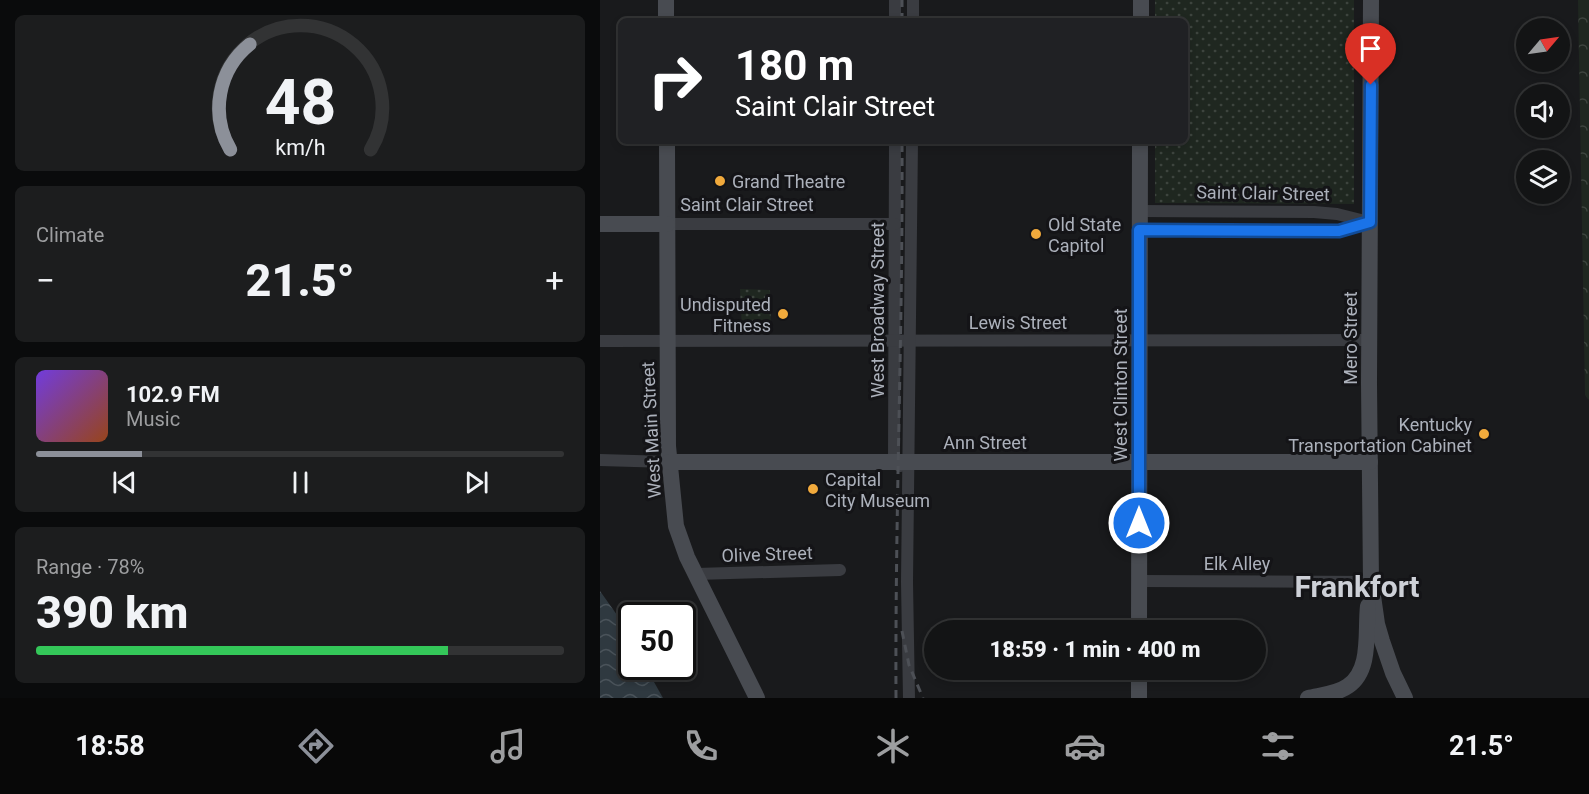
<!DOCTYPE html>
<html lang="en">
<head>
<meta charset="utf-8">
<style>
	:root { --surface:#131415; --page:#1c1d1e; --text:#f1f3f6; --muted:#9d9ea0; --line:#323334; --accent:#8c9099 }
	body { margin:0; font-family:Roboto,sans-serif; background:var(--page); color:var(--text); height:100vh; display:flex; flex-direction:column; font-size:22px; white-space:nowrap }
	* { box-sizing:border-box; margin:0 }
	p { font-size:20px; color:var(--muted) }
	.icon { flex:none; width:33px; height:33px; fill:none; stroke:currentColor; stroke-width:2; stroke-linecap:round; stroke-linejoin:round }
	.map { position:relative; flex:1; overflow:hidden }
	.drawer { display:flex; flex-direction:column; gap:15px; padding:15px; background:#0a0b0c; width:600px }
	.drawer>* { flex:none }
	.guide { position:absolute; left:18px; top:18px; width:570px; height:126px; border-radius:9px; box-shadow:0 3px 9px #0003,0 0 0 2px var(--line); background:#202124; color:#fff; overflow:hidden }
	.needle { width:39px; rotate:61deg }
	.controls { position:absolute; left:916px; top:18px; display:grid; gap:12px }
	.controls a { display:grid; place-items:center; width:54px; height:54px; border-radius:50%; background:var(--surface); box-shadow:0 3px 9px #0003,0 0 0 2px var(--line); font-size:30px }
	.speed { position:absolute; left:18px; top:602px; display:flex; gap:12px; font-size:30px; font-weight:700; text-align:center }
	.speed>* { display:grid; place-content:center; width:78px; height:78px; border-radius:50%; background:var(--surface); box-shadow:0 3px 9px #0003,0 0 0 2px var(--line); line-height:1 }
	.speed .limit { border:3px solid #111; border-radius:9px; background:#fff; color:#111 }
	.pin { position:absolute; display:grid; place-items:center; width:51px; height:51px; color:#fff; margin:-62px -26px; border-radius:50% 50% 50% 0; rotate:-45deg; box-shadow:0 0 6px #0007 }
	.pin .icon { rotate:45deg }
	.me { position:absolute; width:66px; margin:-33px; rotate:0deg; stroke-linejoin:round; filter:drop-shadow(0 0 4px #0008) }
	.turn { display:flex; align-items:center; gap:21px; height:126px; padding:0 18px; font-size:27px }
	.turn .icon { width:78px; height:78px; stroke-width:2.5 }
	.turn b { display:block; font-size:42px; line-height:51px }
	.big { font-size:45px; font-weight:800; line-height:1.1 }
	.drawer .card { flex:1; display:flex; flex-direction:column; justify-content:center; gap:9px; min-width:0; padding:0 21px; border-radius:9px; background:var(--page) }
	.drawer .dial { align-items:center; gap:0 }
	.dial svg { height:156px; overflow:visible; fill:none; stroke:var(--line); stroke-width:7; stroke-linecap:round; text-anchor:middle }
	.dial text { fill:var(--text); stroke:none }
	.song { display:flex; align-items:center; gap:18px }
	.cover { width:72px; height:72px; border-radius:9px; background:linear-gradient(135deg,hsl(260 70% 55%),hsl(20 70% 35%)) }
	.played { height:6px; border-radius:3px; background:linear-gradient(90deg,var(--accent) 20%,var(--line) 20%) }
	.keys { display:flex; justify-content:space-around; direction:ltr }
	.heat { display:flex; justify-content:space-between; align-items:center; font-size:33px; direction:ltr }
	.charge { height:9px; border-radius:4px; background:linear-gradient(90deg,#34c759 78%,var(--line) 0) }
	.trip { position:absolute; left:324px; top:620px; width:342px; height:60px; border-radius:30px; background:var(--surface); box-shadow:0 3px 9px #0003,0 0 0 2px var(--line); font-weight:800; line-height:60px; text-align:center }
	.tab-bar { display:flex; height:96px; justify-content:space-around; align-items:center; background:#080808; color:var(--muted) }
	.tab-bar .icon { width:42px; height:42px }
	.tab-bar .current { color:var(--accent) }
	.tab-bar b { font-size:27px; color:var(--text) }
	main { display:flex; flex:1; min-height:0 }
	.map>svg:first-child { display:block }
	.grass { fill:url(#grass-dots) }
	.park { fill:url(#park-crowns) }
	.water { fill:url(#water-waves) }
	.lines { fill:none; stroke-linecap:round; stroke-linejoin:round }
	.street { stroke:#3a3c41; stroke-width:12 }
	.secondary { stroke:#484b51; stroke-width:16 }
	.rail { stroke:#4d5056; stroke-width:3; stroke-dasharray:8 6; stroke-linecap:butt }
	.route-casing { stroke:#114b97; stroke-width:15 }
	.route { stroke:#1a73e8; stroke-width:10 }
	.poi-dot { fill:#f1aa3c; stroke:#141417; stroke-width:2 }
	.labels { text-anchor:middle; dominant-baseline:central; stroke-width:6; stroke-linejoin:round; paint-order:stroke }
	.poi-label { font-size:18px; fill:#acb1bb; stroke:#141417; text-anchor:start }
	.street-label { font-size:18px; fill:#acb1bb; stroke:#141417 }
	.town-label { font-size:30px; font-weight:bold; fill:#cdd0d7; stroke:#141417 }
</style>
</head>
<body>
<main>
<section class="drawer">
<div class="card dial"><svg viewBox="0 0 100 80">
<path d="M14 69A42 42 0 1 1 86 69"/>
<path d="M14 69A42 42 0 0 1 24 15" stroke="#8c9099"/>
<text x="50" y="56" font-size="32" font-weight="700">48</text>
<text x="50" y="72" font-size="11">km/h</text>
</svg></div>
<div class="card"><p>Climate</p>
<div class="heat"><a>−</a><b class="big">21.5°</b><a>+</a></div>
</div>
<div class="card">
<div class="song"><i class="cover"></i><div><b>102.9 FM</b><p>Music</p></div></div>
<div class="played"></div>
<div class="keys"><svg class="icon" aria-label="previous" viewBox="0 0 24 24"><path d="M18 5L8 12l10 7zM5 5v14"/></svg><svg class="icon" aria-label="pause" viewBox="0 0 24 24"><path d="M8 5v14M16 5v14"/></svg><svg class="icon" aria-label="next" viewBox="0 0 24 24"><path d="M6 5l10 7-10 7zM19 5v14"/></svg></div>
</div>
<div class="card"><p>Range · 78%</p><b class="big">390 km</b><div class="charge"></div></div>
</section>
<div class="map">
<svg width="989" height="698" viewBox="0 0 989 698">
	<defs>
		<pattern id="grass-dots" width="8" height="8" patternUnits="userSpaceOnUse" patternTransform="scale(1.5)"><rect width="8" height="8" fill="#1f2720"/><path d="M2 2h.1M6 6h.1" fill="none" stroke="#3d443e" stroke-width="1.8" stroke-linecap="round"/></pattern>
		<pattern id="park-crowns" width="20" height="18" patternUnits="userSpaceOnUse" patternTransform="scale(1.5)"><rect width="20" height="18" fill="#1f2720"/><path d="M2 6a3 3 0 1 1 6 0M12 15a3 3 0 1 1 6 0" fill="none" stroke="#3d443e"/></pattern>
		<pattern id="water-waves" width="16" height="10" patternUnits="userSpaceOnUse" patternTransform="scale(1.5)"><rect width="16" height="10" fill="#2f3940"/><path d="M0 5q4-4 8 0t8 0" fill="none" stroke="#4a535a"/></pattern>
	</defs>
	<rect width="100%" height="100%" fill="#191a1c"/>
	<g class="grass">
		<path d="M555,0H754V204L555,203V141H585V21H555Z"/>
		<path d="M140,289L170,290L171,330L160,319L156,320L155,330H142Z"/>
	</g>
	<path class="park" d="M978,0H989V400L985,395Z"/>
	<path class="water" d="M0,591L22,622L31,640L32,666H45L63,698H0Z"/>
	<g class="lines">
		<g class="street">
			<path d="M295,21V0"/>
			<path d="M313,21V0"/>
			<path d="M295,141L294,462L300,466"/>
			<path d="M539,211L714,212L737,214L769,222"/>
			<path d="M67,224H295"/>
			<path d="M539,230L739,231L770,222"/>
			<path d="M0,341L769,340"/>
			<path d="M0,460L69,462"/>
			<path d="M96,574L240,570"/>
			<path d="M539,581L771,582"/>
			<path d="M309,698L307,582L312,141"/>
		</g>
		<g class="secondary">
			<path d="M66,0V21"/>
			<path d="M771,0L769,383L771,582L777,624L782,641L793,673L805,698"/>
			<path d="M541,21V0"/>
			<path d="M67,141L68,446L76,526L87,557L157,698"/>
			<path d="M0,224H67"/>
			<path d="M69,462H770"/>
			<path d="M539,630L540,141"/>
			<path d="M539,698V669"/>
			<path d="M708,698C721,695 737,694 748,686C772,670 765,631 768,606"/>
		</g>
		<g class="rail">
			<path d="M302,21V0"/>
			<path d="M302,631L309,665L323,698"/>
			<path d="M296,698C295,512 303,327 302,141"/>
		</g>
	</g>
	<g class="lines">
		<defs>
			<path id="route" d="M539,523V230L739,231L770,222L771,85"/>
		</defs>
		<use href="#route" class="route-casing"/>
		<use href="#route" class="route"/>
	</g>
	<g class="poi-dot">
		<circle cx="120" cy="181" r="6"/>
		<circle cx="436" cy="234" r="6"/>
		<circle cx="183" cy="314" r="6"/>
		<circle cx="884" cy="434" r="6"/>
		<circle cx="213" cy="489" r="6"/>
	</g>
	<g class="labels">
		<g class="poi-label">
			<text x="132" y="181">Grand Theatre</text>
			<text x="448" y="224">Old State<tspan x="448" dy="21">Capitol</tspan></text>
			<text x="171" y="304" text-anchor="end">Undisputed<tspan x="171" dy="21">Fitness</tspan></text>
			<text x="872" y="424" text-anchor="end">Kentucky<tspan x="872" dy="21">Transportation Cabinet</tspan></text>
			<text x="225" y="479">Capital<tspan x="225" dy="21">City Museum</tspan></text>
		</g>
		<g class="street-label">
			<text transform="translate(663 193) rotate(1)">Saint Clair Street</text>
			<text x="147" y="204">Saint Clair Street</text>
			<text transform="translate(277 310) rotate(-90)">West Broadway Street</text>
			<text x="418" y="322">Lewis Street</text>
			<text transform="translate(750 338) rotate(-90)">Mero Street</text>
			<text transform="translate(520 385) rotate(-90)">West Clinton Street</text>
			<text transform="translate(51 430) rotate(-93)">West Main Street</text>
			<text x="385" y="442">Ann Street</text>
			<text transform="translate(167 554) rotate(-2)">Olive Street</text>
			<text x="637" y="563">Elk Alley</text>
		</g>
		<g class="town-label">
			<text x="757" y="586">Frankfort</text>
		</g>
	</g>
</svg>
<div class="controls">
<a><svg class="needle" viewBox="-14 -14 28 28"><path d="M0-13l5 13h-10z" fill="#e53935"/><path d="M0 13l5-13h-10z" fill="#9d9ea0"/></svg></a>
<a><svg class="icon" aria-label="sound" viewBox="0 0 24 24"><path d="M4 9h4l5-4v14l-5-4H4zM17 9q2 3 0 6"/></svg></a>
<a><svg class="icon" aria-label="layers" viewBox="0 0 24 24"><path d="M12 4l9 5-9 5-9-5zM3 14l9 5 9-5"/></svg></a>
</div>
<div class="speed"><div class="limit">50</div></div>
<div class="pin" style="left:771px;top:85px;background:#d93025"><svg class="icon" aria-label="arrive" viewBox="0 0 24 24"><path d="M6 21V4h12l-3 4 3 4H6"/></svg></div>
<svg class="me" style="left:539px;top:523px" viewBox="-20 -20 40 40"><circle r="17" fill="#1a73e8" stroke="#fff" stroke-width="3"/><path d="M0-11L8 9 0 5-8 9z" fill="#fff"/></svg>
<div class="trip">18:59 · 1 min · 400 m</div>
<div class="guide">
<div class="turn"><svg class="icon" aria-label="right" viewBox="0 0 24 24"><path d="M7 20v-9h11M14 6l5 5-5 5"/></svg><div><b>180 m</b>Saint Clair Street</div></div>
</div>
</div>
</main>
<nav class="tab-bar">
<b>18:58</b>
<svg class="icon current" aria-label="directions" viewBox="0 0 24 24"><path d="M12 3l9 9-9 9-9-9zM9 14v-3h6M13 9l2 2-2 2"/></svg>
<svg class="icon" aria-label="music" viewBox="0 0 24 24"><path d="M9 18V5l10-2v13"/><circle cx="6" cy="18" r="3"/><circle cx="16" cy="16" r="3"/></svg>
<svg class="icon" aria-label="phone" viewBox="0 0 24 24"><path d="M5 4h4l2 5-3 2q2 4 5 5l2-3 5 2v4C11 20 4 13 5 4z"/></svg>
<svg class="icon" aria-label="climate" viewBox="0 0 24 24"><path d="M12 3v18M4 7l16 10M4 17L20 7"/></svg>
<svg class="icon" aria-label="car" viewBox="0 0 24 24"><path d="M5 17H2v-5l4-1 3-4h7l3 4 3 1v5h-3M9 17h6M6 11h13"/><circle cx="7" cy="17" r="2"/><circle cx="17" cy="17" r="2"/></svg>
<svg class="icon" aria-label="filters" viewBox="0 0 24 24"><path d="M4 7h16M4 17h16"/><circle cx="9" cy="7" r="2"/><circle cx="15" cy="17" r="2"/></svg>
<b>21.5°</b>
</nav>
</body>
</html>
